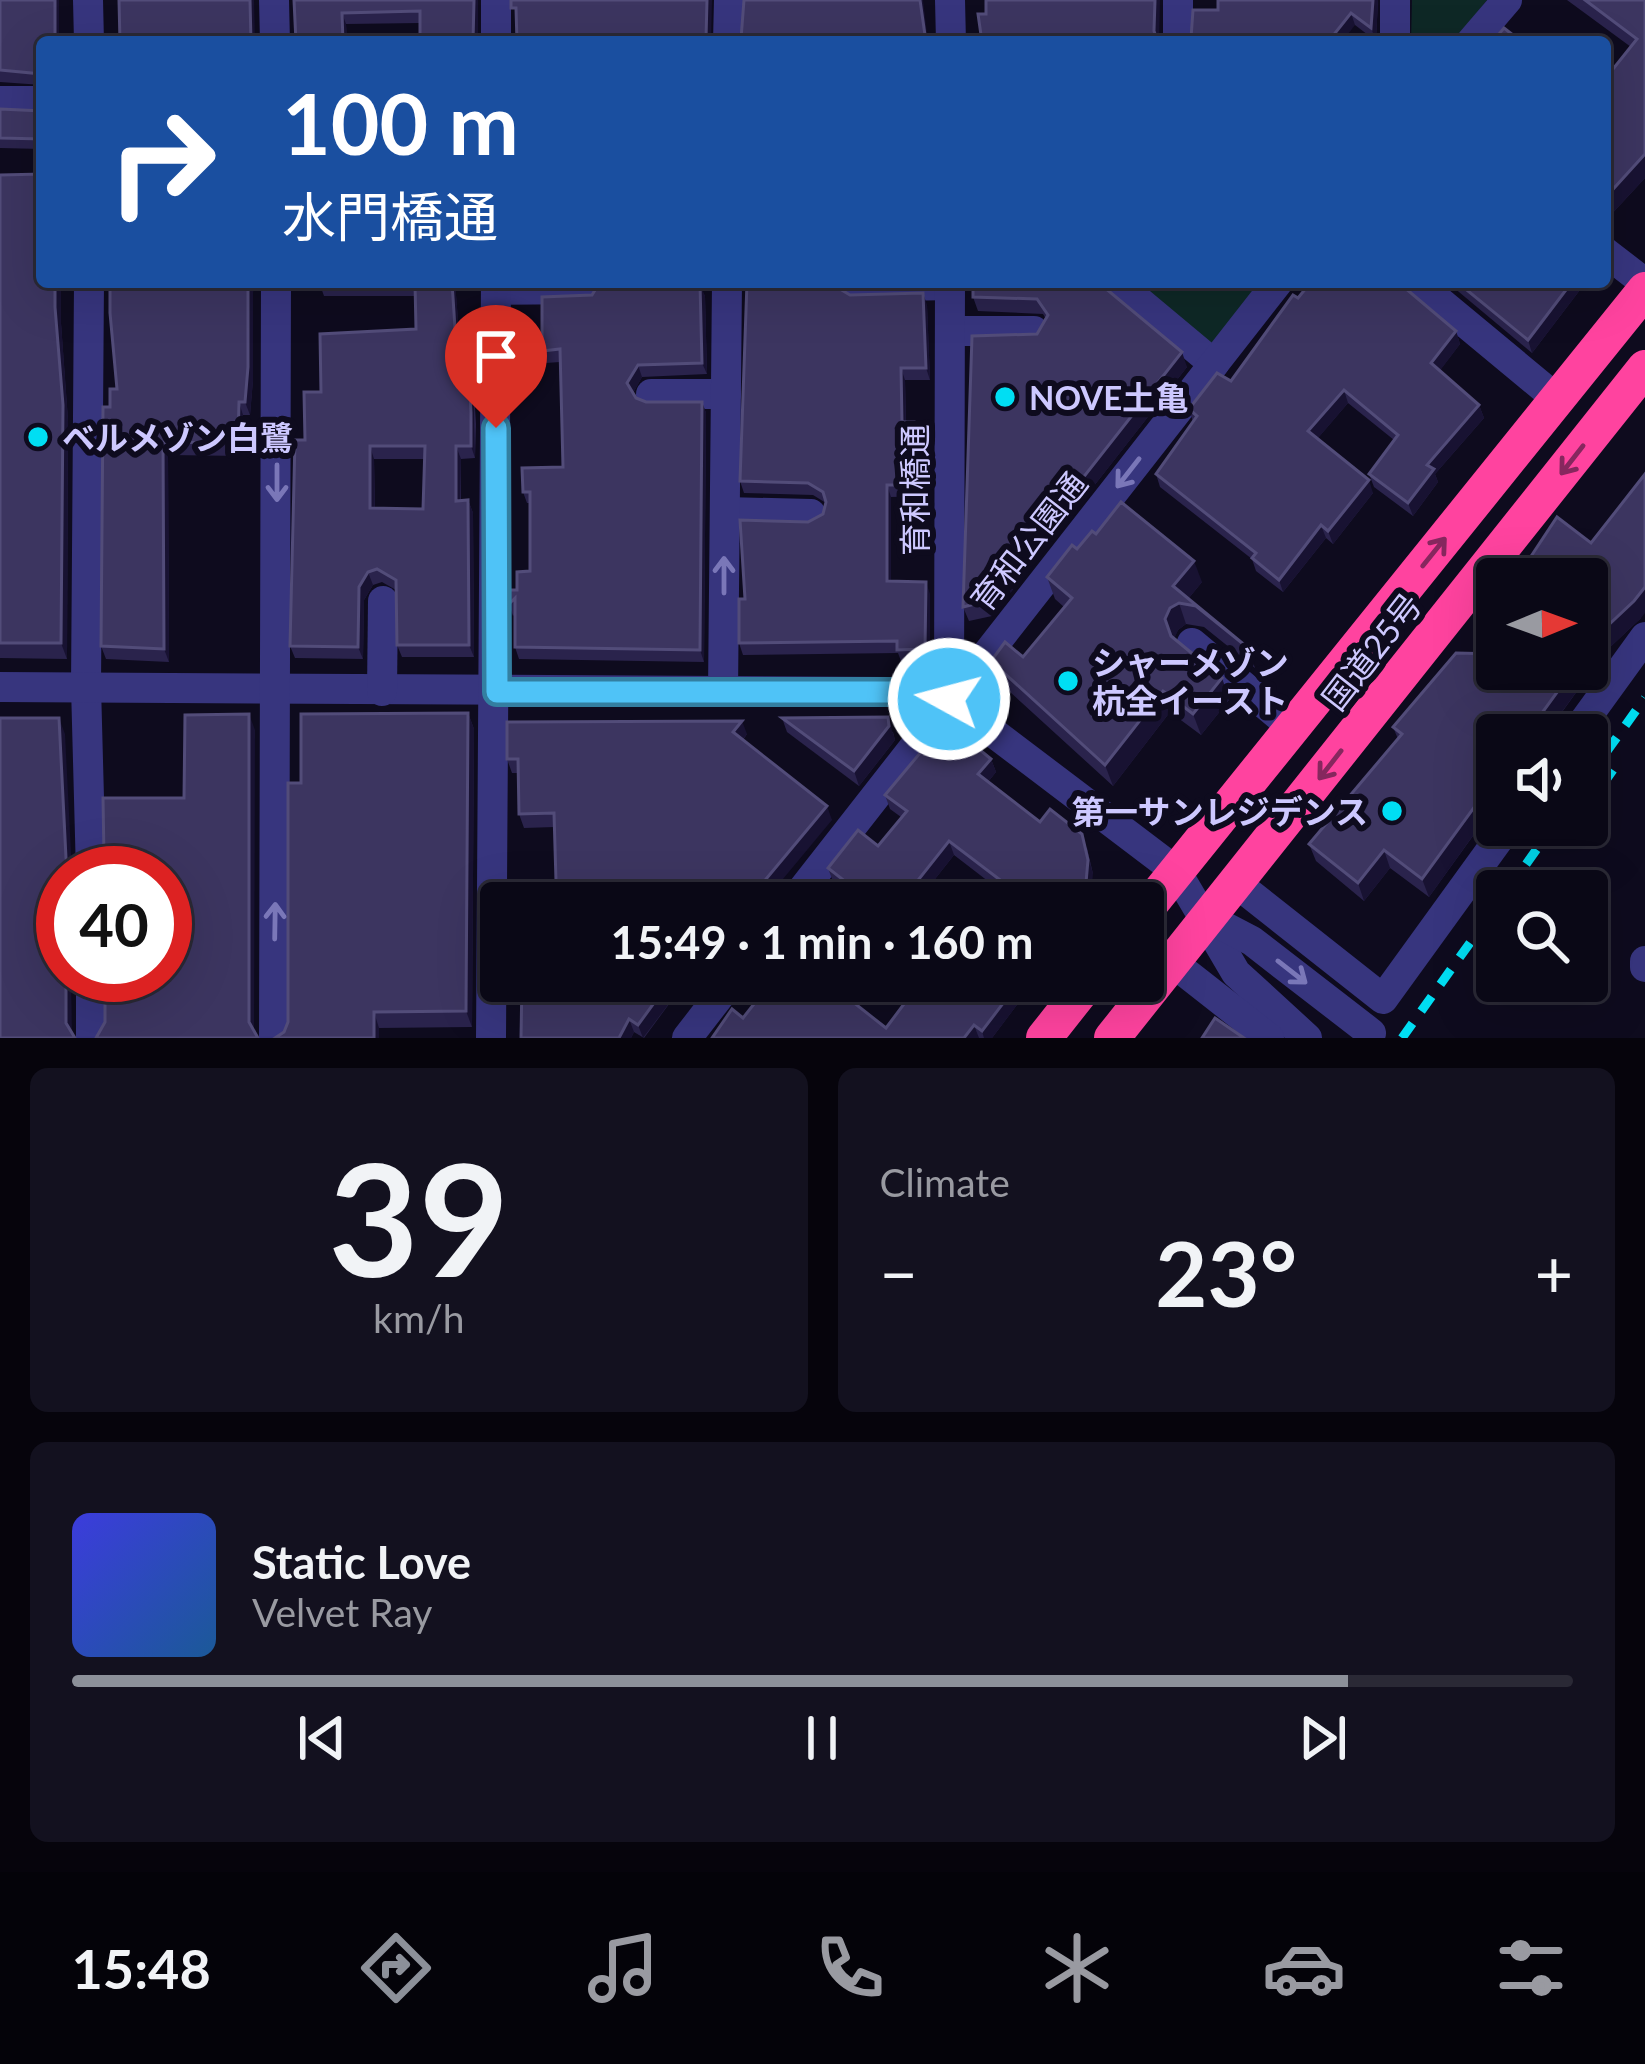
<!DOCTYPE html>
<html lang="en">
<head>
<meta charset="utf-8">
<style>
	:root { --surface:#0a0816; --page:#13111f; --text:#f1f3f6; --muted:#999aa1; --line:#2a2935; --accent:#8c9099 }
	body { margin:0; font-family:Lato,"Noto Sans JP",sans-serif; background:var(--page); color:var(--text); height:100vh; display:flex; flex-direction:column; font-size:45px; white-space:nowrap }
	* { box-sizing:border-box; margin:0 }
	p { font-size:39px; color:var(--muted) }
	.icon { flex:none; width:66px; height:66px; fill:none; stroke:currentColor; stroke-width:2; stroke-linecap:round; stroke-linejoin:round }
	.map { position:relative; height:1038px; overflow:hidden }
	.panel { display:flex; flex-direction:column; gap:30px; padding:30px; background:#06040c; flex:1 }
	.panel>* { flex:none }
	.banner { position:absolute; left:36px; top:36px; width:1575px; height:252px; border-radius:12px; box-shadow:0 12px 48px #0002,0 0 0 3px var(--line); background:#1a4fa0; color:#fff; overflow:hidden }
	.needle { width:78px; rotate:89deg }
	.tools { position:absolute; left:1476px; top:558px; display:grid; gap:24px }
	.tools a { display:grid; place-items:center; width:132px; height:132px; border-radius:12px; background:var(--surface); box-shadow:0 12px 48px #0002,0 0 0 3px var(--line); font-size:60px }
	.speed { position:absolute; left:36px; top:846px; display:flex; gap:24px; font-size:60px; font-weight:700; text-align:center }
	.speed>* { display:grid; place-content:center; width:156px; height:156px; border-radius:50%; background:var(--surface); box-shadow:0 12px 48px #0002,0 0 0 3px var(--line); line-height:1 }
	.speed .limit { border:18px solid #d22; background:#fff; color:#111 }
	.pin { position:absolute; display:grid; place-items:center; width:102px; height:102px; color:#fff; margin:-123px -51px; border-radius:50% 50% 50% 0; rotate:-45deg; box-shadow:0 0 12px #0007 }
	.pin .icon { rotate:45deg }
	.me { position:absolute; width:132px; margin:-66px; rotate:277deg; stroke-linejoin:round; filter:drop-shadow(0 0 9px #0008) }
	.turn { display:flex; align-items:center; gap:42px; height:252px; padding:0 48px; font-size:54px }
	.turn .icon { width:156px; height:156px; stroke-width:2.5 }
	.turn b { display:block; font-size:84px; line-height:102px }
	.big { font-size:90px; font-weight:700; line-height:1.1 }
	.panel .card { flex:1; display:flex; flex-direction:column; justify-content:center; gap:18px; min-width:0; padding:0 42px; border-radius:18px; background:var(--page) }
	.panel .dial { align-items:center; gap:0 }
	.dial b { font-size:156px; line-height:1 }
	.song { display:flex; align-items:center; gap:36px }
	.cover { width:144px; height:144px; border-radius:18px; background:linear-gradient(135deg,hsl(240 70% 55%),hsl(210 70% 35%)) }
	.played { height:12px; border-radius:6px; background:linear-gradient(90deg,var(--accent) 85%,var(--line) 85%) }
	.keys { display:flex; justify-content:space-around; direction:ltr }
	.heat { display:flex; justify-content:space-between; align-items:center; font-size:66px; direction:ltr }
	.panel .tiles { flex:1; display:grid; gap:30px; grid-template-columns:1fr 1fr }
	.card:last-child { grid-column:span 2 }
	.trip { position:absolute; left:480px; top:882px; width:684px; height:120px; border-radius:12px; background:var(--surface); box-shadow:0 12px 48px #0002,0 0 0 3px var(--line); font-weight:700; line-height:120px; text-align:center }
	.dock { display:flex; height:192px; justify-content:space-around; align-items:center; background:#040309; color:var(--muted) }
	.dock .icon { width:84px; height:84px }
	.dock .on { color:var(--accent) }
	.dock b { font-size:54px; color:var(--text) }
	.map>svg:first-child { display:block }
	.green { fill:#0e2826 }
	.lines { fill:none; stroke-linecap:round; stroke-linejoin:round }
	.minor { stroke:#37357e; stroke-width:30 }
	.highway { stroke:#ff439f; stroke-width:36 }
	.rail { stroke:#00def3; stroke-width:9; stroke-dasharray:18 15; stroke-linecap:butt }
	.wall { fill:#2a234c; fill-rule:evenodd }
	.shaded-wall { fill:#181232 }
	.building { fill:#3c3560; stroke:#524c79; stroke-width:3; fill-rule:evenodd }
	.oneway { stroke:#86275e }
	.oneway2 { stroke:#7a77b8 }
	.route-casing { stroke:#337fa1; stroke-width:30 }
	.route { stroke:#4fc3f7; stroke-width:21 }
	.poi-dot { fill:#00def3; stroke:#0e0b1e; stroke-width:4.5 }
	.labels { text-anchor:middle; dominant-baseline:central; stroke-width:12; stroke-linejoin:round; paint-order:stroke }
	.poi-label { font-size:33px; font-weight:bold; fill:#cdc8ff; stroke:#0e0b1e; text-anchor:start }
	.street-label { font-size:33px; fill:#cdc8ff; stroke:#0e0b1e }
</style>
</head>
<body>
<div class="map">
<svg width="1645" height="1038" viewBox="0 0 1645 1038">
	<rect width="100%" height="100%" fill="#0e0b1e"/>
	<g class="green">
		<path d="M1412,0H1487L1454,42H1411Z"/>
		<path d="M1128,282H1267L1211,351Z"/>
	</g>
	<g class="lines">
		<g class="minor">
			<path d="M88,0L89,42"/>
			<path d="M274,0L275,42"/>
			<path d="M496,0V42"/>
			<path d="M950,0L951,42"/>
			<path d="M1178,0V42"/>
			<path d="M728,42L729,0"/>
			<path d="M1395,42V0"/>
			<path d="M1471,42L1507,0"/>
			<path d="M0,101H42"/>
			<path d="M1605,252L1645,283"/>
			<path d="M89,282L86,686L91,873"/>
			<path d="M1416,282L1557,399"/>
			<path d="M855,287L950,285"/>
			<path d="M1123,288L1214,364"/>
			<path d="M496,290L587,289"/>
			<path d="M950,331H1034"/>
			<path d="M651,394H726"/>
			<path d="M725,512L811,514"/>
			<path d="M1192,643L1292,727"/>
			<path d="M0,687L893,692L949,699L1176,871L1236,973L1307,1038"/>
			<path d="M382,691L383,601"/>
			<path d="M723,692L727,282"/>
			<path d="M949,699L950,282"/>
			<path d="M1574,735L1645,637"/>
			<path d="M1236,883L1383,999L1509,825"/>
			<path d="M792,903L1278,282"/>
			<path d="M1208,918L1252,941L1371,1033"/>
			<path d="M1645,961V967"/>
			<path d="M1172,962L1269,1038"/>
			<path d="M91,975V1038"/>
			<path d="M274,1038L276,282"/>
			<path d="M491,1038L496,282"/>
			<path d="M687,1038L731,981"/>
		</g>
		<g class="highway">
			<path d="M1143,913L1645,290"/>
			<path d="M1044,1038L1089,981"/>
			<path d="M1112,1038L1645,368"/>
		</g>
		<g class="rail">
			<path d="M1587,779L1645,698"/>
			<path d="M1587,807L1613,770"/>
			<path d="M1507,891L1554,825"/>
			<path d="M1402,1038L1497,905"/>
		</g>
	</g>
	<g class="wall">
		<path d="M0,0L42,42V85L0,82Z"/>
		<path d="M294,0H478V42H420V23L346,24L347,42H296Z"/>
		<path d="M1378,0L1376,41L1355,25L1191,38L1218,10Z"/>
		<path d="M1567,0H1645V178L1607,219L1605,218V79L1631,47Z"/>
		<path d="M0,109L42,111V149L0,148Z"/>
		<path d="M0,175L61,323L68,420L67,659L0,658Z"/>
		<path d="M319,282H455L461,359H468L473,372L476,424L475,458L461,459V501L468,500L473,513L474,657H402L397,645L396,590L382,582L373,585L364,600L363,659L295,658L290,646L305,440L321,392L416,329L415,296H324ZM374,459H425L423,509L375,508Z"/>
		<path d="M747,282H838L836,287L850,295L927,305L930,380H905L906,422L918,434V460L928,471L929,496L891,497V581L930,594V660L901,661L898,653L743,655L739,643L745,599L808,522L823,514L826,503L813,495L744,493L740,481Z"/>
		<path d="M1447,282H1586L1532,353Z"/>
		<path d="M698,284L705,296L707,374L642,377L633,393L636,398L646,402H702L706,413L704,662L519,659L515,647V614L513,616L509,604L530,571V503H527L523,492L563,467L560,362L546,363L542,351L592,295Z"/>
		<path d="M1105,288L1187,367L1007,597H998L992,616L969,621L963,607L1037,334L1046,319L1043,314L978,311L973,297Z"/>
		<path d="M253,293V380L250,415H243V456L168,455L169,662L106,659L101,646L110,407L117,389Z"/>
		<path d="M1298,298L1456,331L1460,344L1440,370L1479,405L1484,418L1435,474L1438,482L1413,516L1374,487L1369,474L1394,440L1348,403L1317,439L1373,493L1333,544L1326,538L1283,592L1256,571L1252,559L1160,487L1156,474L1193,422L1189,409L1231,381Z"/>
		<path d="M1096,534L1202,582L1188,599L1247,647L1255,668L1204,627L1186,624L1178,630L1174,638L1222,678L1229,700L1201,735L1170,712L1113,786L999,682L991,661L1023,657L1064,607L1055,599L1047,577L1077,549Z"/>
		<path d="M1591,543L1641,618L1606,651L1429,897L1390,868L1364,901L1316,861L1309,844L1398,739L1393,727L1587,669Z"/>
		<path d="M1497,606V643L1492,640L1486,623Z"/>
		<path d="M468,713L474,729L472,1027L379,1028V1038H275L284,1032L288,1022L301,783Z"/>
		<path d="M782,718L893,732L895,740L859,786L787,732Z"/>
		<path d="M747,734L743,740L832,820L556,881L555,827L524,828L519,814L518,773H512L507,759Z"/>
		<path d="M991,759L996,772L988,782L1040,822L1087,848L1093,874L1006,895L954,855L916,903H853L855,900L833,882L828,868L878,846L901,817L890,809L885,795Z"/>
		<path d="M522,981H686L644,1038L634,1032L631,1038H521Z"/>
		<path d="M946,981H1035L992,1038H712L743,1018L840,991L886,1028L931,1000Z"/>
	</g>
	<g class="shaded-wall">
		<rect x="55" y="0" width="4" height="42"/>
		<path d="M250,0H254L255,42H251Z"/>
		<path d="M474,0H478V42H473Z"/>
		<path d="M707,0H712L711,42L706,39Z"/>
		<path d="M920,0H923L928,42H926Z"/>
		<path d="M1155,0H1160L1159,42L1154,31Z"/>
		<path d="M1373,0H1378L1376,41L1371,28Z"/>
		<path d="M342,13L346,24L347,42H343Z"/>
		<path d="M1351,13L1355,25L1342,42H1328Z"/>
		<path d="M1645,154V178L1607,219L1605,213V198Z"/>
		<path d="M55,282H61V323L68,420L67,659L61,643Z"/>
		<path d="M248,282H255L253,293V380L250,415L245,402Z"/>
		<path d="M452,282H455L462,372L457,359Z"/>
		<path d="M1572,282H1586L1532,353L1528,340Z"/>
		<path d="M700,284L705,296L707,374L702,363Z"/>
		<path d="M923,293L927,305L930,380L926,368Z"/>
		<path d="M1456,331L1460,344L1436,376L1431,363Z"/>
		<path d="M1182,352L1187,367L1007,597L1001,582Z"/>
		<path d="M468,359L473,372L475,458L471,446Z"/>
		<path d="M638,365L642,377L632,395L627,383Z"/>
		<path d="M901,368L905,380L906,434L902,422Z"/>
		<path d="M1344,390L1348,403L1313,444L1308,431Z"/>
		<path d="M239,402L243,415V456L238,443Z"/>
		<path d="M702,402L706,413L704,662L700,650Z"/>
		<path d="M1479,405L1484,418L1435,474L1438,482L1413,516L1408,503L1427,465Z"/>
		<path d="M914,422L918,434V471L914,460Z"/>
		<path d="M163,442L168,455L169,662L164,649Z"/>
		<path d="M370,446L374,459L375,521L370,508Z"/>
		<path d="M456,446L461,459L460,513L456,501Z"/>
		<path d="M924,460L928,471L929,496L925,485Z"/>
		<path d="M1369,480L1373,493L1333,544L1328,531Z"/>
		<path d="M887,485L891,497V593L887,581Z"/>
		<path d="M468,500L473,513L474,657L469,645Z"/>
		<path d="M1321,525L1326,538L1283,592L1279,580Z"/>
		<path d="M1194,561L1202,582L1184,604L1173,586Z"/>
		<path d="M368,572L373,585L364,600L363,659L358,647L359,587Z"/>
		<path d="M926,582L930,594V660L925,649Z"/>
		<path d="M993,582L998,597L992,616L987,601Z"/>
		<path d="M1645,587V613L1641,618L1606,651L1545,735H1526L1574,669H1587V651L1599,634Z"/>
		<path d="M1179,603L1186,624L1178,630L1173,641L1165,619L1170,608Z"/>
		<path d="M1222,678L1229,700L1201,735L1193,714Z"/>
		<path d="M1163,691L1170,712L1113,786L1105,765Z"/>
		<path d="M468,713L474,729L472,1027L466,1011Z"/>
		<path d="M249,714L255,730L254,1038L249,1022Z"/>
		<path d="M888,717L895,740L859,786L854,771Z"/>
		<path d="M59,718L65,734L72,873L66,858Z"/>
		<path d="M742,721L747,734L738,746L733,732Z"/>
		<path d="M991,759L996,772L983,788L978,774Z"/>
		<path d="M1497,776V802L1429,897L1422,879Z"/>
		<path d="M827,806L832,820L763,903H746Z"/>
		<path d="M1082,834L1093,874L1090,903H1078Z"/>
		<path d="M949,841L954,855L916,903H900Z"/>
		<path d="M1384,850L1390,868L1364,901L1358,883Z"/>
		<path d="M66,975H71L72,1038L66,1023Z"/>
		<path d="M670,981H686L643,1038L638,1025Z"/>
		<path d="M832,981H848L835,997L830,984Z"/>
		<path d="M1020,981H1035L992,1038H984L982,1031Z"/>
		<path d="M374,1012L379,1028V1038H374Z"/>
		<path d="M629,1019L634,1032L631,1038H619Z"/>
		<path d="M974,1025L979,1038H964Z"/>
	</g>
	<g class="building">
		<path d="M0,0H55V42H42V74L0,70Z"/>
		<path d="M119,0H250L251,42H120Z"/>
		<path d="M294,0H474L473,42H420V11L342,13L343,42H296Z"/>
		<path d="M511,0H707L706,39L712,42H517L516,8H511Z"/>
		<path d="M744,0H920L926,42H737L741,39Z"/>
		<path d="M986,0H1155L1154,31L1157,40L1160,42H982L978,14H986Z"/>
		<path d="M1218,0H1373L1371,28L1351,13L1328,42H1184L1191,38L1193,10H1218Z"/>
		<path d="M1585,0H1645V154L1605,198V79L1637,39Z"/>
		<path d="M1504,28L1522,42H1492Z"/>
		<path d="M0,109L42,111V139L0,138Z"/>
		<path d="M42,174V282H55V307L63,405L61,643H0V175Z"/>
		<path d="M110,282H248V367L245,402H239L238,443L163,442L164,649L101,646L103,407H110V389H117L110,313Z"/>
		<path d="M319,282H452L457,359H468L471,412V446H456V501L468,500L469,645H397L396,580L377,569L368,572L359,587L358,647L290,646L295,440H305L304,392H321L320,334L416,329L415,283L319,284ZM370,446H425L423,509L370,508Z"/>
		<path d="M600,282H694V284H700L702,363L638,365L627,383L636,398L646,402H702L700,650L515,647V598L509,604V590H517V572L530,571V492H523L522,468L563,467L560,349L542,351V297L592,295Z"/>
		<path d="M747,282H834L835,286L850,295L923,293L926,368H901L902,422H914V460H924L925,485H887V581L926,582L925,649L897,650V641L739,643V599H745L740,520L808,522L823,514L826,502L823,492L808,483L740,481Z"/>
		<path d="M1079,282H1101L1105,288L1182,352L1001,582H993L987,601L963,607L972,336L1037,334L1048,315L1037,299L973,297V286L1074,288Z"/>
		<path d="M1311,282H1398L1456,331L1431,363L1479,405L1427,465L1434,469L1408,503L1369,474L1398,435L1344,390L1308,431L1369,480L1328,531L1321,525L1279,580L1252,558L1256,553L1156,474L1197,416L1189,409L1217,373L1231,381L1293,295L1298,298Z"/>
		<path d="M1457,282H1572L1528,340Z"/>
		<path d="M1645,474V587L1634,601L1599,634L1587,651V579H1516L1557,517L1591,543Z"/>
		<path d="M1121,502L1194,561L1173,586L1247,647L1196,606L1179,603L1170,608L1165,619L1171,636L1222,678L1193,714L1163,691L1105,765L991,661L1005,642L1023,657L1072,598L1047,577L1072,545L1077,549L1092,531L1096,534Z"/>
		<path d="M1497,606V630L1486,623Z"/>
		<path d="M1456,653L1497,654V669H1574L1526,735H1497V776L1422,879L1384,850L1358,883L1309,844L1402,734L1393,727Z"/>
		<path d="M468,713L466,1011L374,1012V1038H275L284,1032L288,1022V783H301V714Z"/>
		<path d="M249,714V1022L258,1038H96L105,1022V975H165V873H95L104,857L103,798H184L185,715Z"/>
		<path d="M888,717L889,726L854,771L782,718Z"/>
		<path d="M0,718H59L66,858L69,868L79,873H63V975H66V1023L75,1038H0Z"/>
		<path d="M742,721L733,732L827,806L746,903H506V882L556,881L554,813L519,814L518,759H507V722Z"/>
		<path d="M946,722L991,759L978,774L1040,822L1050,809L1082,834L1088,860L1085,894L1078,903H1000L1012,889L949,841L900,903H853L860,893L828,868L858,830L878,846L907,811L885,795Z"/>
		<path d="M522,981H670L638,1025L629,1019L619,1038H521Z"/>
		<path d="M772,981H832L830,984L886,1028L916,988L931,1000L946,981H1020L982,1031L974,1025L964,1038H712L732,1009L743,1018Z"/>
		<path d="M1215,1018L1244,1038H1202Z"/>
	</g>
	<defs><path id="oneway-shaft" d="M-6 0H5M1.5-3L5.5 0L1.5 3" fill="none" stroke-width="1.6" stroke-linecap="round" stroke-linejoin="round" transform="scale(3)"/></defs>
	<g class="oneway">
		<use href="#oneway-shaft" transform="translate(1572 460) rotate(128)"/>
		<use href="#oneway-shaft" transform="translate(1434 552) rotate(-51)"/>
		<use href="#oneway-shaft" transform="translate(1330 765) rotate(128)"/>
	</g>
	<g class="oneway2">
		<use href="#oneway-shaft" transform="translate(1128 473) rotate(128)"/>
		<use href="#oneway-shaft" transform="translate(277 483) rotate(90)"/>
		<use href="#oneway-shaft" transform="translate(724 575) rotate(-90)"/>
		<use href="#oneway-shaft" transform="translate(275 921) rotate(-89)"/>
		<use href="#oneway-shaft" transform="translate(1292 972) rotate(38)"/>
	</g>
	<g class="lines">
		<defs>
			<path id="route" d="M496,428L497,692H892L949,699"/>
		</defs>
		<use href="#route" class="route-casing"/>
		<use href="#route" class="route"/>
	</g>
	<g class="poi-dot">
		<circle cx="1005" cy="397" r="12"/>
		<circle cx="38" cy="437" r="12"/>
		<circle cx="1068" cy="681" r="12"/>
		<circle cx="1392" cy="811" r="12"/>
	</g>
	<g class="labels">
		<g class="poi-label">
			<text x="1029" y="397">NOVE土亀</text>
			<text x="62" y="437">ベルメゾン白鷺</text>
			<text x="1092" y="662">シャーメゾン<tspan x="1092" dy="38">杭全イースト</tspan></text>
			<text x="1368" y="811" text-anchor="end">第一サンレジデンス</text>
		</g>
		<g class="street-label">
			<text transform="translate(914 490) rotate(-90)">育和橋通</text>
			<text transform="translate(1028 541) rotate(-52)">育和公園通</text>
			<text transform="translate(1371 651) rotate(-52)">国道25号</text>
		</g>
	</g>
</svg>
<div class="tools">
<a><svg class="needle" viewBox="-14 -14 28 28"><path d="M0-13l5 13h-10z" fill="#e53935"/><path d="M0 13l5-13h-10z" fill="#999aa1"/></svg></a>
<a><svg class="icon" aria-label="sound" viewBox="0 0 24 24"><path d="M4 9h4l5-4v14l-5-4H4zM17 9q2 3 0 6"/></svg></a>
<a><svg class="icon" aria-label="search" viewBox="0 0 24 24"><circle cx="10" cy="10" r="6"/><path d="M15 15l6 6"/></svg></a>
</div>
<div class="speed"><div class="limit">40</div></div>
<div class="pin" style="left:496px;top:428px;background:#d93025"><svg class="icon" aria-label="arrive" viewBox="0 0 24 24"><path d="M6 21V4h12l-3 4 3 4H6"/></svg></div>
<svg class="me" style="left:949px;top:699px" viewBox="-20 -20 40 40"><circle r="17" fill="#4fc3f7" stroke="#fff" stroke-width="3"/><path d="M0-11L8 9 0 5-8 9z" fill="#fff"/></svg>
<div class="trip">15:49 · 1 min · 160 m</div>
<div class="banner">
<div class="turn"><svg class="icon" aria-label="right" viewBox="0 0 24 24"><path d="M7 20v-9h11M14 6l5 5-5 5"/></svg><div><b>100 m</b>水門橋通</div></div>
</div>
</div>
<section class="panel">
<div class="tiles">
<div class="card dial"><b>39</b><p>km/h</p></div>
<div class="card"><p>Climate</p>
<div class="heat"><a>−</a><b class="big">23°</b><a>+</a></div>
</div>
<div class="card">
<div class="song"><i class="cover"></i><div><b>Static Love</b><p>Velvet Ray</p></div></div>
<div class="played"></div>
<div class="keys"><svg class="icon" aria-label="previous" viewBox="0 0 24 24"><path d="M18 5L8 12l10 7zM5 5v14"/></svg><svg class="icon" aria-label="pause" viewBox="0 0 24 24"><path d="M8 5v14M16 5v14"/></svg><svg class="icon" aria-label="next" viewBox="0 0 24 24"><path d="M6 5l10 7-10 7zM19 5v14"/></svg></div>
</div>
</div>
</section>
<nav class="dock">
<b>15:48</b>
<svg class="icon on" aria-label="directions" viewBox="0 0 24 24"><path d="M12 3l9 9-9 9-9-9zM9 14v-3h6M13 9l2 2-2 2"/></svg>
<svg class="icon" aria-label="music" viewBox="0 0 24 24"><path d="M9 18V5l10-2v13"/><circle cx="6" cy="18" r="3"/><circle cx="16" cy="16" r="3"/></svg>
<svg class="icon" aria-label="phone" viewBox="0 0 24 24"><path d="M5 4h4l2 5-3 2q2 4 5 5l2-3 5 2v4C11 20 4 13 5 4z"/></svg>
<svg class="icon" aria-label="climate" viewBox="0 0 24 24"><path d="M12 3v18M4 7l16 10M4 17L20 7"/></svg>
<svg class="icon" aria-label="car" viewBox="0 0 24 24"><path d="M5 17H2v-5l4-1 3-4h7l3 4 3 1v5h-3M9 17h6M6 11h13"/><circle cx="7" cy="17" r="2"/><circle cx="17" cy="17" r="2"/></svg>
<svg class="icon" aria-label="filters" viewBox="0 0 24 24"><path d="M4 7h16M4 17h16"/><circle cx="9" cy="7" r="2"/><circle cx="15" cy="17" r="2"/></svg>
</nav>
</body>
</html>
